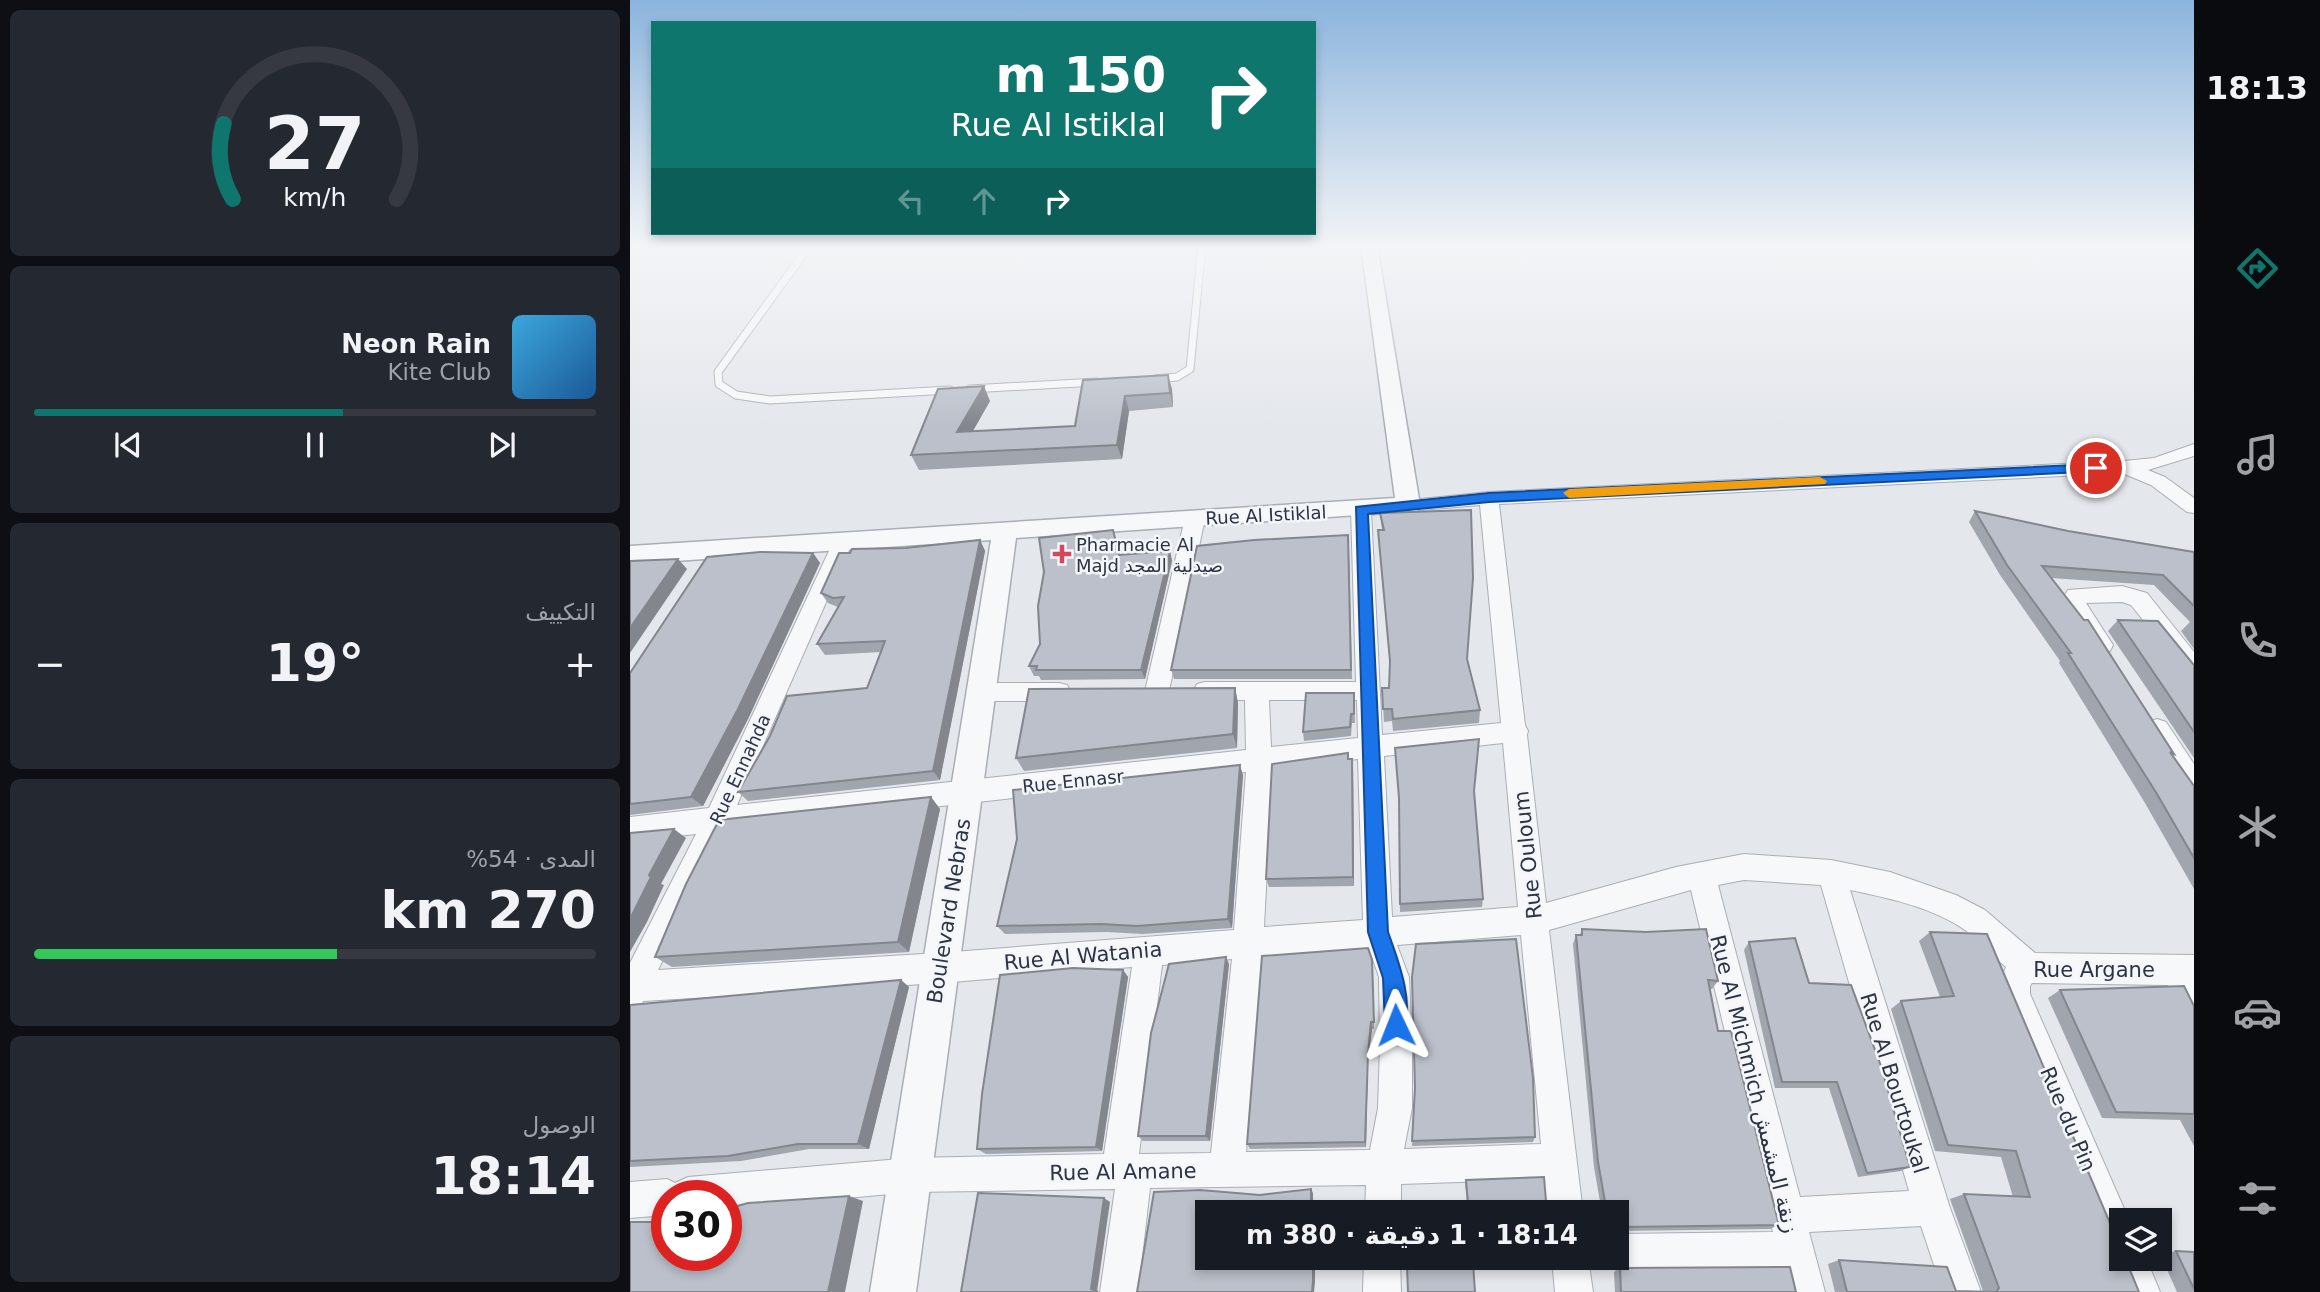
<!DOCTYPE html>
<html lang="ar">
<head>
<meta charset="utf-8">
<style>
	:root { --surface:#171b24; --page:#242831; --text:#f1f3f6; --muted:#9ea1a6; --line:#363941; --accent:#0f766e }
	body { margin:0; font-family:"DejaVu Sans","Noto Naskh Arabic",sans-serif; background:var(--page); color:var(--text); direction:rtl; height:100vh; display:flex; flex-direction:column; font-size:26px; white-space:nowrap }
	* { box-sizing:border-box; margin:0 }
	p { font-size:23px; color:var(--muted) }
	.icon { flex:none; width:38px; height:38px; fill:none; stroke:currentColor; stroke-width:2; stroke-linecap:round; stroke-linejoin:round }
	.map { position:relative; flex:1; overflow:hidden; direction:ltr }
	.sheet { display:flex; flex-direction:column; gap:10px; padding:10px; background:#0d0f14; width:630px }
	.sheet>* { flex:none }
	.banner { position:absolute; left:21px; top:21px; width:665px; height:214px; border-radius:0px; box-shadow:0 4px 10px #0003; direction:rtl; background:#0f766e; color:#fff; overflow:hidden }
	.buttons { position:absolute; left:1479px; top:1208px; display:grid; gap:14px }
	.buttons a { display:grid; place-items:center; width:63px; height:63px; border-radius:0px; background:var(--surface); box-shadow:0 4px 10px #0003; font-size:35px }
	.speed { position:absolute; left:21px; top:1180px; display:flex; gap:14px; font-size:35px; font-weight:700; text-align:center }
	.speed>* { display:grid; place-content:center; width:91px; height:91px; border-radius:50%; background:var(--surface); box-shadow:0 4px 10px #0003; line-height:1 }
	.speed .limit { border:10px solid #d22; background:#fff; color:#111 }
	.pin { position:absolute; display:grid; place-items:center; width:60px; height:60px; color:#fff; margin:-30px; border:4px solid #fff; border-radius:50%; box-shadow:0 2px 7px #0007 }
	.me { position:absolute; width:77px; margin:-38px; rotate:358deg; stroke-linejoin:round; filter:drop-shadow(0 0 5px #0008) }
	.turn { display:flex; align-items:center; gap:24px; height:147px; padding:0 35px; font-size:32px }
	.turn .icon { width:91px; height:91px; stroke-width:2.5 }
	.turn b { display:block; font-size:49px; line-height:60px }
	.lanes { display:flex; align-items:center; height:66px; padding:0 35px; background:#0003; justify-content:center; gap:35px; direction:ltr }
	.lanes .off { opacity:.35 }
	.big { font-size:52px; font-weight:600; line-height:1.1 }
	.sheet .tile { flex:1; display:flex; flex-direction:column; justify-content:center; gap:10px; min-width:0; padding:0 24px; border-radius:10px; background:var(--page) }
	.sheet .dial { align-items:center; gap:0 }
	.dial svg { height:182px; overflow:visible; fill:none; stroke:var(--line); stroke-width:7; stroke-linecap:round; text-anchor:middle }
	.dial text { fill:var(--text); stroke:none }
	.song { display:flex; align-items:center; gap:21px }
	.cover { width:84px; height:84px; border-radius:10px; background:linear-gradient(135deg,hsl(200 70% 55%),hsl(210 70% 35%)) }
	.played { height:7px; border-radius:4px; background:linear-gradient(90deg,var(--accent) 55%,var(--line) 55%) }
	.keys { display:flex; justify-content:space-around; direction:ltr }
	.heat { display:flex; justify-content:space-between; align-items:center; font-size:38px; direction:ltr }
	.charge { height:10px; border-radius:5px; background:linear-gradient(90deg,#34c759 54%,var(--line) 0) }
	.trip { position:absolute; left:565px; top:1200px; width:434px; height:70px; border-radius:0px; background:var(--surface); box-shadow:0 4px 10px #0003; font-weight:600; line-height:70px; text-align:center; direction:rtl }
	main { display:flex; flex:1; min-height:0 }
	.menu { display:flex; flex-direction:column; width:126px; justify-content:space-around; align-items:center; background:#090b0e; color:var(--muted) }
	.menu .icon { width:49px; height:49px }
	.menu .current { color:var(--accent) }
	.menu b { font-size:32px; color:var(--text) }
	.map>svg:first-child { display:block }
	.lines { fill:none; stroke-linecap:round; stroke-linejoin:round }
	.service-casing { stroke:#a9aeb7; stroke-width:9 }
	.minor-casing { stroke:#a9aeb7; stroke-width:2 }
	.tertiary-casing { stroke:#a9aeb7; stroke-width:3 }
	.service { stroke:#f7f8fa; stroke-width:7 }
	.minor { fill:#f7f8fa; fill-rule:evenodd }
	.tertiary { fill:#f7f8fa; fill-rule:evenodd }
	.wall { fill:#a1a5ae }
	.shaded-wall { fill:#83868d }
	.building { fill:#bbc0ca; stroke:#83868d; stroke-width:2 }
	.route { fill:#1a73e8; stroke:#114b97; stroke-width:2 }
	.slow { fill:#f59e0b }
	.poi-dot { fill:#d1495b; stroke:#f4f6f9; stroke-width:2.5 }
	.labels { text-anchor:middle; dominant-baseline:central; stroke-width:5; stroke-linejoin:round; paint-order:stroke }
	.street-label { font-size:18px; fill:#2b3445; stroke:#f4f6f9 }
	.poi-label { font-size:18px; fill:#2b3445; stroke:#f4f6f9; text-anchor:start }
	.near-street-label { font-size:21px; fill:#2b3445; stroke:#f4f6f9 }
</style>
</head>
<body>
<main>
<nav class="menu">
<b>18:13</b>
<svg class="icon current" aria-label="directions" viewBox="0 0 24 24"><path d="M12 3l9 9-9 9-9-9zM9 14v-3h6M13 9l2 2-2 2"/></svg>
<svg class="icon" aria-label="music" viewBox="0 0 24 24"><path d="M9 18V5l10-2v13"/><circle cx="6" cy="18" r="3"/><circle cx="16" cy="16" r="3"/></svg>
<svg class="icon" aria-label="phone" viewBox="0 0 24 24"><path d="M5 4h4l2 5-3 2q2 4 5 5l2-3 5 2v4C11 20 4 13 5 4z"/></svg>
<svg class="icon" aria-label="climate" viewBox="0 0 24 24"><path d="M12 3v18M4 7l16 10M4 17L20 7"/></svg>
<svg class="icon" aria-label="car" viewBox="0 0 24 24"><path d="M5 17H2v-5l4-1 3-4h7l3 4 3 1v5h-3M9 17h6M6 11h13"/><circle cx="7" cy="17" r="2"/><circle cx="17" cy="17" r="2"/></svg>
<svg class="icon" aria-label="filters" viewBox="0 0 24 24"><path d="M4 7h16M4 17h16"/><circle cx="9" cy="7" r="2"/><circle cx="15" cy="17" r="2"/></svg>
</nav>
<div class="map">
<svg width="1564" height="1292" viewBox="0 0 1564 1292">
	<rect width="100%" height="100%" fill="#e4e7ec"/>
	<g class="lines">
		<defs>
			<g id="service">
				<path d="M180,245L88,372L89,384L106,395L140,400L320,390"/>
				<path d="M525,379L547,377L560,369L572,245"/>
				<path d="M340,389L467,382"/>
			</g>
			<g id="minor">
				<path d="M1564,444V456L1518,470L1535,477L1564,498V513L1557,512L1521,485L1492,473L869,504L895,725L898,731L897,735L916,903L1046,867L1114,854L1201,860L1260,872L1326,895L1355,910L1405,953L1564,955V1018L1553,1014L1538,985L1402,983L1400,986V994L1499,1220H1491V1258H1516L1530,1292H1492L1370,995V982L1376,967C1362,955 1349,940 1335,930C1302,907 1258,898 1220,890L1320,1208L1351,1292H1313L1291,1226L1179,1232L1195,1292H1157L1152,1268L987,1270L974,1265L971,1258H987V1234L1143,1232L1061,890L919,930L953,1213H917L914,1179L771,1184V1213H735L736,1185L520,1188L508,1292H470L485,1189L282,1192L96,1209V1195H37V1215L0,1218V1182L37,1179L45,1183L58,1177L282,1158L474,1154L502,967L310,983L13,1001L11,1006L0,1010V963L66,834L0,841V817L79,808L206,536H220L223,541L107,805L616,750L615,700H575L567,698L563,691L567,684L575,682H726L721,510L724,505H738L741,510L752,735L871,723L850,505L778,511L771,509L768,505L771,501L859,492L1494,461L1524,458ZM639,700H727L728,738L641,747ZM873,743L888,907L762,917L754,756ZM728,759L733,920L634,927L642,769ZM616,772L604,930L310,953L28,970L96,830ZM1114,880L1191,885L1279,1191L1170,1197L1088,885ZM891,935L911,1144L774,1149L782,1108V1046L779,977L767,945ZM739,948L749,977L750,1046L748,1108L740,1150L616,1152L632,956ZM602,959L581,1153L509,1154L532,965Z"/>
				<path d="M565,511L572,513L575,518L539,691L535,698L527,700L519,698L515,691L555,518L558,513Z"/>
				<path d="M1492,586L1517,593L1564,652V677L1556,674L1501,605L1492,602L1456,603L1483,645L1480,651L1472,654L1464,651L1432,599L1438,590Z"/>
				<path d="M352,683H429L437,685L441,692L437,699L429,701H352L344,699L340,692L344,685Z"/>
				<path d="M1527,719L1536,722L1564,764V796L1555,793L1515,729L1518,722Z"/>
				<path d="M734,1258H770L771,1292H733Z"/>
				<path d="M922,1258H958L963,1292H925Z"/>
			</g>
			<path id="tertiary" d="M731,245H747L790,505L787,511L386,538L286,1292H240L361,540L0,564V546L765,498Z"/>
		</defs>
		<use href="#service" class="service-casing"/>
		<use href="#minor" class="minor-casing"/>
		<use href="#tertiary" class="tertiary-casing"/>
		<use href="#service" class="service"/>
		<use href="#minor" class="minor"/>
		<use href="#tertiary" class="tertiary"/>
	</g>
	<g class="wall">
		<path d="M453,380L542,389L543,407L499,411L492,459L289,470L281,455L360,401L342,431L445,426Z"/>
		<path d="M1345,511L1438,531L1564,552V649L1551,631L1560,622L1524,585L1421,578L1544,754L1543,756L1564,786V889L1515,803L1429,663L1430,661L1370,575L1339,522Z"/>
		<path d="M750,513L837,659L850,710L849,723L763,731L762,721L754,722L752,688H759L760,666L749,543L748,530H752Z"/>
		<path d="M483,530L490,555L540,551L542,561L515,679L411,680L409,676H404L399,666Z"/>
		<path d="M350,540L355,551L310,780L118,801L108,792L237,688L251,652L195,655L187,644L208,607L198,603L191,593L220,553Z"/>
		<path d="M719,545L722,679H544L541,670Z"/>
		<path d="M183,553L190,563L118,719L73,806L0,815V673Z"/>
		<path d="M1488,620L1564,665V758L1478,631Z"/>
		<path d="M605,688L608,703L607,748L394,771L386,758Z"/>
		<path d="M724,703L725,723H722L721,736L674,741L673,732Z"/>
		<path d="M718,753L719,759L723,768L724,886L639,887L636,879Z"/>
		<path d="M613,775L602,928L512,934L477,932L375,934L367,926Z"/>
		<path d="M844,791L853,899L852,907L770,912L769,805Z"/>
		<path d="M301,797L310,809L279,952L42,967L25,957Z"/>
		<path d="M952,929L1088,981L1082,989H1080L1088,1031L1149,1225L1140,1229L989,1231V1252L987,1253V1213H972L964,1167L943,944L946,935H950Z"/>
		<path d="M1300,932L1509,1292H1205L1198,1264L1209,1260L1326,1291H1353L1320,1199L1334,1194L1383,1197L1371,1157L1305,1151L1261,1009L1271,1001L1310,997L1289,941Z"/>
		<path d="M1119,942L1179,983L1280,1167L1271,1171L1228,1177L1199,1088H1145L1114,950Z"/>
		<path d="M599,964L580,1141H513L508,1136Z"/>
		<path d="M743,967L744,1029H742L738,1060L736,1147L620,1149L617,1144Z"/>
		<path d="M493,970L498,977L472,1151L356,1154L347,1149Z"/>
		<path d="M271,980L279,987L239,1149H179L111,1161L0,1167V1005Z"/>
		<path d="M1430,990L1564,1006V1146L1550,1120L1472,1118L1418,998Z"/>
		<path d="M785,1091L905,1137L903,1142L782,1146Z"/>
		<path d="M836,1180L917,1213H838L835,1184Z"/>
		<path d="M1546,1251L1564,1252V1292H1547L1530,1254Z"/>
		<path d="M841,1258H921V1259L919,1262L844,1267L841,1264Z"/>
		<path d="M990,1268L1166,1292H985L984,1272Z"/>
	</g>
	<g class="shaded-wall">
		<path d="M538,375L542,389L543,407L540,393Z"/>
		<path d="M354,386L360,401L334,447L327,432Z"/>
		<path d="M495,396L499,411L492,459L487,445Z"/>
		<path d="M350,540L355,551L310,780L303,771Z"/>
		<path d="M540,551L542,561L515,679L511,670Z"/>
		<path d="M183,553L190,563L118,719L73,806L61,797Z"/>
		<path d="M48,559L57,569L0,653V628Z"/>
		<path d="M605,688L608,703L607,748L603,734Z"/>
		<path d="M722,759L723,768L724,886L723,877Z"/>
		<path d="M610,765L613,775L602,928L598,919Z"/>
		<path d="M301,797L310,809L279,952L268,942Z"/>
		<path d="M44,829L56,838L31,884L34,885L17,922L0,952V919L19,875Z"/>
		<path d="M596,957L599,964L580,1141L576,1136Z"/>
		<path d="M493,970L498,977L472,1151L466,1147Z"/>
		<path d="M271,980L279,987L239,1149L228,1144Z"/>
		<path d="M741,1022L742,1029L738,1060L736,1147L735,1142L738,1054Z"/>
		<path d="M681,1189L683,1193V1213H681Z"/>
		<path d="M219,1196L233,1201L215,1292H198Z"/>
		<path d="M474,1198L480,1202L467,1292L461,1289Z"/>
		<path d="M683,1258H685V1282L684,1292H682Z"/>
	</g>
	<g class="building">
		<path d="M538,375L540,393L495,396L487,445L281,455L308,389L354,386L327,432L445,426L453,380Z"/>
		<path d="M841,510L843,578L837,659L850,710L763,719L762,709H753L752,688H759L760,661L748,530H754L750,513Z"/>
		<path d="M1345,511L1438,531L1564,552V606L1533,575L1412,566L1454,620H1458L1544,754L1540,752L1564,786V858L1527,794L1438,653H1441L1377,565Z"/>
		<path d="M483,530L489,555L540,551L511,670H406L407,666H399L410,644L408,606L414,572L409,538Z"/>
		<path d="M718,535L721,670H541L567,546L624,540Z"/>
		<path d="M350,540L303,771L108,792L140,736L157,696L237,688L255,641L187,644L214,597L203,598L191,593L209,553H220L222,549L275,548Z"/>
		<path d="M130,552L183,553L108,709L61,797L0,804V673L77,557Z"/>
		<path d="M48,559L0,628V561Z"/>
		<path d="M1488,620L1528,621L1564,665V732Z"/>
		<path d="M605,688L603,734L386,758L399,689Z"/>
		<path d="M676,693H724V714H721L720,727L673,732Z"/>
		<path d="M849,739L844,791L853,899L770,904L769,798L765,748Z"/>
		<path d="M718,753V759H722L723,877L636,879L642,764Z"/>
		<path d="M610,765L598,919L507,926L471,924L367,926L387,839L383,790Z"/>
		<path d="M301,797L268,942L25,957L56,884L89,820Z"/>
		<path d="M44,829L19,875L21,877L0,919V833Z"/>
		<path d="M952,929L1016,932L1076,929L1088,981L1078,980L1088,1031H1101L1149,1225L992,1227L989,1230V1252L988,1237H987V1213H977L968,1162L946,935H952Z"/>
		<path d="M1300,932L1357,934L1491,1249V1258H1495L1509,1292H1217L1209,1260L1317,1267L1326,1291L1366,1292L1369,1288L1334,1194L1400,1197L1386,1151L1318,1145L1271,1001L1324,996Z"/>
		<path d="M1165,938L1179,983L1221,985L1251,1066L1280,1167L1237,1173L1207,1082H1152L1119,942Z"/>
		<path d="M886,939L903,1078L905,1137L782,1141L785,1088L782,977L786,944Z"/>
		<path d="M738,948L742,960L744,1022H741L738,1054L735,1142L617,1144L632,956Z"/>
		<path d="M596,957L576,1136H508L521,1033L539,964Z"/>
		<path d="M443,968L493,970L466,1147L347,1149L352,1094L370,975Z"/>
		<path d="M271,980L228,1144H168L98,1156L0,1161V1005Z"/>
		<path d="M1554,986L1564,1006V1114L1486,1112L1430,990Z"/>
		<path d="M914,1177L917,1213H839L836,1180Z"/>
		<path d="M681,1189V1213H578V1258H683V1280L682,1292H507L524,1192L570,1190L630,1195Z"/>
		<path d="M348,1193L474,1198L461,1289L468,1292H331Z"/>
		<path d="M219,1196L198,1292H0V1222H37V1255H96V1209L118,1203Z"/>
		<path d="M1546,1251L1564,1252V1289Z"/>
		<path d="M842,1258H921V1259L843,1265Z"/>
		<path d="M843,1263L845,1292H778L777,1267Z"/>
		<path d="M1160,1267L1166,1292H991L990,1268Z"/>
	</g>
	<linearGradient id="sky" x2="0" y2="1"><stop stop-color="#8bb4dd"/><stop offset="0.58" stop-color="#f3f4f6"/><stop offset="1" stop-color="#f3f4f6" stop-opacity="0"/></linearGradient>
	<rect width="1564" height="426" fill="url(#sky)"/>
	<path class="route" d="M1466,464L1473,468L1471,471L859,502L738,514L758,932C768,960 785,1003 773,1033L766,1036L758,1033L755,1025L753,978L738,932L726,507L859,493Z"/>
	<path class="slow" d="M1190,477L1197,481L1195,484L939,498L933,493L939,489Z"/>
	<path class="poi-dot" d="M428.5 543.5h7v7h7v7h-7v7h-7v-7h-7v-7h7z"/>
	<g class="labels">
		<g class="street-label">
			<text transform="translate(636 515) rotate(-3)">Rue Al Istiklal</text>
			<text transform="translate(110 769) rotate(-65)">Rue Ennahda</text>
			<text transform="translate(443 781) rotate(-6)">Rue Ennasr</text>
		</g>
		<g class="poi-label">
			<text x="446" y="544">Pharmacie Al<tspan x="446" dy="21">Majd صيدلية المجد</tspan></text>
		</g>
		<g class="near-street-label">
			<text transform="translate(898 855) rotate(-96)">Rue Ouloum</text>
			<text transform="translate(319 911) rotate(-81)">Boulevard Nebras</text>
			<text transform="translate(453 956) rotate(-5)">Rue Al Watania</text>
			<text x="1464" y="970">Rue Argane</text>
			<text transform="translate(1264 1083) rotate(73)">Rue Al Bourtoukal</text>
			<text transform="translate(1124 1084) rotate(76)">Rue Al Michmich زنقة المشمش</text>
			<text transform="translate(1438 1119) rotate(67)">Rue du Pin</text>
			<text transform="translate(493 1172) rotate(-1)">Rue Al Amane</text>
		</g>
	</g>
</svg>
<div class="buttons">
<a><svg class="icon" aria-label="layers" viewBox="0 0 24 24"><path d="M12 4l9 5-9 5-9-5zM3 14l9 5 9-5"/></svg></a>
</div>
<div class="speed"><div class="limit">30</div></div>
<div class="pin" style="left:1466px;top:468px;background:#d93025"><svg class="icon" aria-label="arrive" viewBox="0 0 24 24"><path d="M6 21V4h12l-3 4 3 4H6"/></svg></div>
<svg class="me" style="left:766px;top:1025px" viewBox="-20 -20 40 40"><path d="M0-17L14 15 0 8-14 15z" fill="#1a73e8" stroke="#fff" stroke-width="4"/></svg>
<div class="trip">18:14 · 1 دقيقة · 380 m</div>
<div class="banner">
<div class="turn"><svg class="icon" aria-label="right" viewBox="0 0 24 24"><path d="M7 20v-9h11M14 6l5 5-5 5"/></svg><div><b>150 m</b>Rue Al Istiklal</div></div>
<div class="lanes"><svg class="icon off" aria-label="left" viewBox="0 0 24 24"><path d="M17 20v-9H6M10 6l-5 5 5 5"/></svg><svg class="icon off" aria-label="ahead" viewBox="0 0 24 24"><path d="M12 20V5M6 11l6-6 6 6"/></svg><svg class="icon" aria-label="right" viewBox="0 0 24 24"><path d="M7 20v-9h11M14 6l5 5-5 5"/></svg></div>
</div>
</div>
<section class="sheet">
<div class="tile dial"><svg viewBox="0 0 100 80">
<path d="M14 69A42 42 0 1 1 86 69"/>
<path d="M14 69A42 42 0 0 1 10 36" stroke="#0f766e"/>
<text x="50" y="56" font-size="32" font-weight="700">27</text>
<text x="50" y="72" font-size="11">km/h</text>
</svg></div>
<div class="tile">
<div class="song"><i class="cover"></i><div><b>Neon Rain</b><p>Kite Club</p></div></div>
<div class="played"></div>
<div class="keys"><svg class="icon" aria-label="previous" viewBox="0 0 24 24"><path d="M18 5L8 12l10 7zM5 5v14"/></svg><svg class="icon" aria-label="pause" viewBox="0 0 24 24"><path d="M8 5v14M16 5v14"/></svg><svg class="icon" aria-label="next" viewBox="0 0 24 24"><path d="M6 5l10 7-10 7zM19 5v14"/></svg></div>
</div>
<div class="tile"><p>التكييف</p>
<div class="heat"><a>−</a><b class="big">19°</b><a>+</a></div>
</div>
<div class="tile"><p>المدى · 54%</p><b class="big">270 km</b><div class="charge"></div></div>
<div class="tile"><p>الوصول</p><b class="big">18:14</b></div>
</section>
</main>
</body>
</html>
